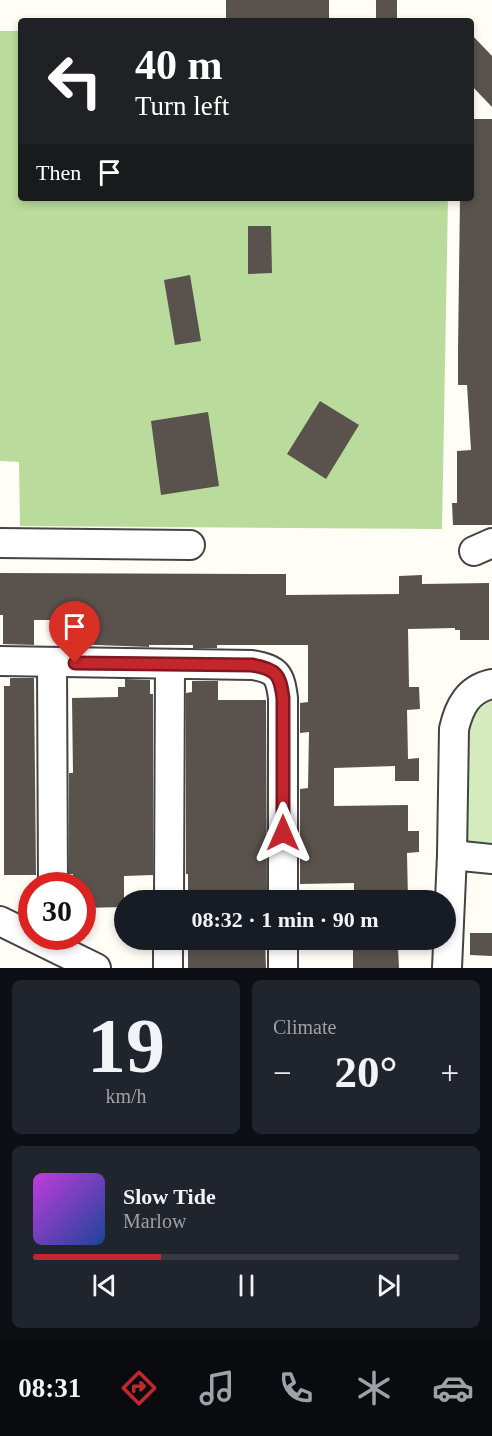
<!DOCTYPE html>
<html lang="en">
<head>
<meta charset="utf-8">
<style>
	:root { --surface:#171b24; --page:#20242c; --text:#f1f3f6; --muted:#9ea1a6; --line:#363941; --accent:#c4262e }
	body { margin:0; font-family:Georgia,serif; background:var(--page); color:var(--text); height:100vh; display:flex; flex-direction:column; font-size:22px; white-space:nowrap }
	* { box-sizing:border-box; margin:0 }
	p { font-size:20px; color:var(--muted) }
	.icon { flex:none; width:33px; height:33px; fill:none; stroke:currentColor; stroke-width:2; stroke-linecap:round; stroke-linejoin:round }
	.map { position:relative; height:968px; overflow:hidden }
	.panel { display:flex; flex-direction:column; gap:12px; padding:12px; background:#0d0f14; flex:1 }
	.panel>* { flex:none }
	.hud { position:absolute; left:18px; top:18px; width:456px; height:183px; border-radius:6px; box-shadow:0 3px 9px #0003; background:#202124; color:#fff; overflow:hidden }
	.speed { position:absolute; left:18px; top:872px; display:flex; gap:12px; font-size:30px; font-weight:700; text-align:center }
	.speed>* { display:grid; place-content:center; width:78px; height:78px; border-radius:50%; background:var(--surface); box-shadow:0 3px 9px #0003; line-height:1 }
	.speed .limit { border:9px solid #d22; background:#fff; color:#111 }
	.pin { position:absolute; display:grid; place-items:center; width:51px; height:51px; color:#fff; margin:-62px -26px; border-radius:50% 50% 50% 0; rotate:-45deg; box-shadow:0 0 6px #0007 }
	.pin .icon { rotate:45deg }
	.me { position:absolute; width:66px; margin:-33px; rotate:0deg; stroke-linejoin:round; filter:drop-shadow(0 0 4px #0008) }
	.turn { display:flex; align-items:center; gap:21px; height:126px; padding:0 18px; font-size:27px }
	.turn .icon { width:78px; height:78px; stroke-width:2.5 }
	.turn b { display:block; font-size:42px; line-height:51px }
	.then { display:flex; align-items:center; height:57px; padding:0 18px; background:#0003; gap:12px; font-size:22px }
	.big { font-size:45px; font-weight:700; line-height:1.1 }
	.panel .tile { flex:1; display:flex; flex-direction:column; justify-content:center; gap:9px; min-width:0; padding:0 21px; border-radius:9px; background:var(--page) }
	.panel .dial { align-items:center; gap:0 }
	.dial b { font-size:78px; line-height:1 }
	.song { display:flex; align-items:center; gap:18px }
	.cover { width:72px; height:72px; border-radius:9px; background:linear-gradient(135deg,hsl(290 70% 55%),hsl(220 70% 35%)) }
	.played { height:6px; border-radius:3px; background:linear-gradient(90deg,var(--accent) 30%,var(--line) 30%) }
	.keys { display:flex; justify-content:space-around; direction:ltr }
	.heat { display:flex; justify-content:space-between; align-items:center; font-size:33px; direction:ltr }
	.panel .tiles { flex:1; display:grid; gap:12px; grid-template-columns:1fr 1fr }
	.tile:last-child { grid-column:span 2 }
	.trip { position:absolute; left:114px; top:890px; width:342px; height:60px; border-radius:30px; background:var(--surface); box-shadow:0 3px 9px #0003; font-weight:700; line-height:60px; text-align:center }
	.dock { display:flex; height:96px; justify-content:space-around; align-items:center; background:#090b0e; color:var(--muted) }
	.dock .icon { width:42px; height:42px }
	.dock .current { color:var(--accent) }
	.dock b { font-size:27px; color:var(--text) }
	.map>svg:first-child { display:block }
	.green { fill:#d5ebbd }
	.forest { fill:#b9dc9c }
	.building { fill:#5a524d }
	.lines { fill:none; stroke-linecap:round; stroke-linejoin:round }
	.street-casing { stroke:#444; stroke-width:32 }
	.street { stroke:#fff; stroke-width:28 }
	.route-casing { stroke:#7f191e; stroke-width:15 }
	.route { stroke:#c4262e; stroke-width:10 }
</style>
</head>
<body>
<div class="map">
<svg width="492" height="968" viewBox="0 0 492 968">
	<rect width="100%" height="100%" fill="#fffdf5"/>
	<path class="green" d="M462,697L492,698V854L471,851L462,840Z"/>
	<path class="forest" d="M0,31H21V198H448L442,529L20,526L19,462L0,461Z"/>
	<g class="building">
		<path d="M226,0H329V21L226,19Z"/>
		<rect x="376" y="0" width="21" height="21"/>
		<path d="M471,34L492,56V107L471,85Z"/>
		<path d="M471,119H492V525H453L452,503H457V451L471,450L467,385H458V350L460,198H471Z"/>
		<path d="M248,226H271L272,273L248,274Z"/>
		<path d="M190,275L201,341L175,345L164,280Z"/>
		<path d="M320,401L359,425L326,479L287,454Z"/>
		<path d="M208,412L219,486L161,495L151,421Z"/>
		<path d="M0,573L286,574V595L399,594V576L422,575V584L489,583V640H460V630H455V628L408,629L409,687H419L420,709L407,710L408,759L419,758V781H395V766L334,768V806L408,805V831H419V852L407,853L408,900H370V894H354V883L300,884V789L308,788L309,732L300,733V703L308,702V645H217V648H193V645H149V647L71,644V620H34V645L3,644V615H0Z"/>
		<path d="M10,678H34L36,875H4V686H10Z"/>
		<path d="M125,679L150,680V694H153V875L124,876V907L82,908V885H73V874H69V773H73L72,698L118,697V687H125Z"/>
		<path d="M192,681H218V700H266L267,897L235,898V892H188V874H186V693L192,692Z"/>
		<path d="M470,933H492V956L470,955Z"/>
		<path d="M193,939H265L266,968H188V948H193Z"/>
		<path d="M398,947L399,968H353V948Z"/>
	</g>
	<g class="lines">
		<defs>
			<g id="street">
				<path d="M0,543L190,545"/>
				<path d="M474,551L492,543"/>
				<path d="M0,661L252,665C277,669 280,675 283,698V900"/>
				<path d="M52,663L53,885"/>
				<path d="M452,855L492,859"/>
				<path d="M169,900L170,664"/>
				<path d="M0,921L96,968"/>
				<path d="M168,968V939"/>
				<path d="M283,968V939"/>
				<path d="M447,968L452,855L454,729C459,707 468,689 492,684"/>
			</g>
		</defs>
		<use href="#street" class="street-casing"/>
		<use href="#street" class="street"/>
	</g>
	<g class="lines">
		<defs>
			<path id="route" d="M75,663L252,665C277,669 280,675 283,698V833"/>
		</defs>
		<use href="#route" class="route-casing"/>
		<use href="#route" class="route"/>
	</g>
</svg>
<div class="speed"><div class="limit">30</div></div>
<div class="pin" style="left:75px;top:663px;background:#d93025"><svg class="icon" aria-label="arrive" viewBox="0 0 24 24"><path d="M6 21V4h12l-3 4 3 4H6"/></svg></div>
<svg class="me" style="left:283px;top:833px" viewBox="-20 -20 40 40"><path d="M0-17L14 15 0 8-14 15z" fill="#c4262e" stroke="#fff" stroke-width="4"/></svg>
<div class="trip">08:32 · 1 min · 90 m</div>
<div class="hud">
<div class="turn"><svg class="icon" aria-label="left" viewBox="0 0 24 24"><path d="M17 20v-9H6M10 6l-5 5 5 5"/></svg><div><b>40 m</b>Turn left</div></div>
<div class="then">Then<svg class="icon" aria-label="arrive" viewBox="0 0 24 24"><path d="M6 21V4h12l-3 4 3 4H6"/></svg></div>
</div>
</div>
<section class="panel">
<div class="tiles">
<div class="tile dial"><b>19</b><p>km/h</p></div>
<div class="tile"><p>Climate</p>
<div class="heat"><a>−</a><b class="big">20°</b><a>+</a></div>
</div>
<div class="tile">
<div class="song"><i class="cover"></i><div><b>Slow Tide</b><p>Marlow</p></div></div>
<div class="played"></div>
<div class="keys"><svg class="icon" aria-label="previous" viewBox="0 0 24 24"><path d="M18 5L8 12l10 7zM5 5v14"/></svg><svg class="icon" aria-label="pause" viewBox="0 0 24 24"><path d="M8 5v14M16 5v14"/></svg><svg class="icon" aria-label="next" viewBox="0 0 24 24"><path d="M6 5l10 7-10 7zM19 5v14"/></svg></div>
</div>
</div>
</section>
<nav class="dock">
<b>08:31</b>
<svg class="icon current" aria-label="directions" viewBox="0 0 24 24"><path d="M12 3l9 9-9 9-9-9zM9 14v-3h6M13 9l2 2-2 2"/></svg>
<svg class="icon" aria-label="music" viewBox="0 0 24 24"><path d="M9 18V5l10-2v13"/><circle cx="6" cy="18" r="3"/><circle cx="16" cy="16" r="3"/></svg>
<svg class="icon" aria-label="phone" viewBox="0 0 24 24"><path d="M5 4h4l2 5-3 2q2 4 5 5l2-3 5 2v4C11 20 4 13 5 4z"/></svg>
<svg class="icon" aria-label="climate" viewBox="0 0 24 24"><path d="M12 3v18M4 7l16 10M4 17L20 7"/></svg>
<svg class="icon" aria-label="car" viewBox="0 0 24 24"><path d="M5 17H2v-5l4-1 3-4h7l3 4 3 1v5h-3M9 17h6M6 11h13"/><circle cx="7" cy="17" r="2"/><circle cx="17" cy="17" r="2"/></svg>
</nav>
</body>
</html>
